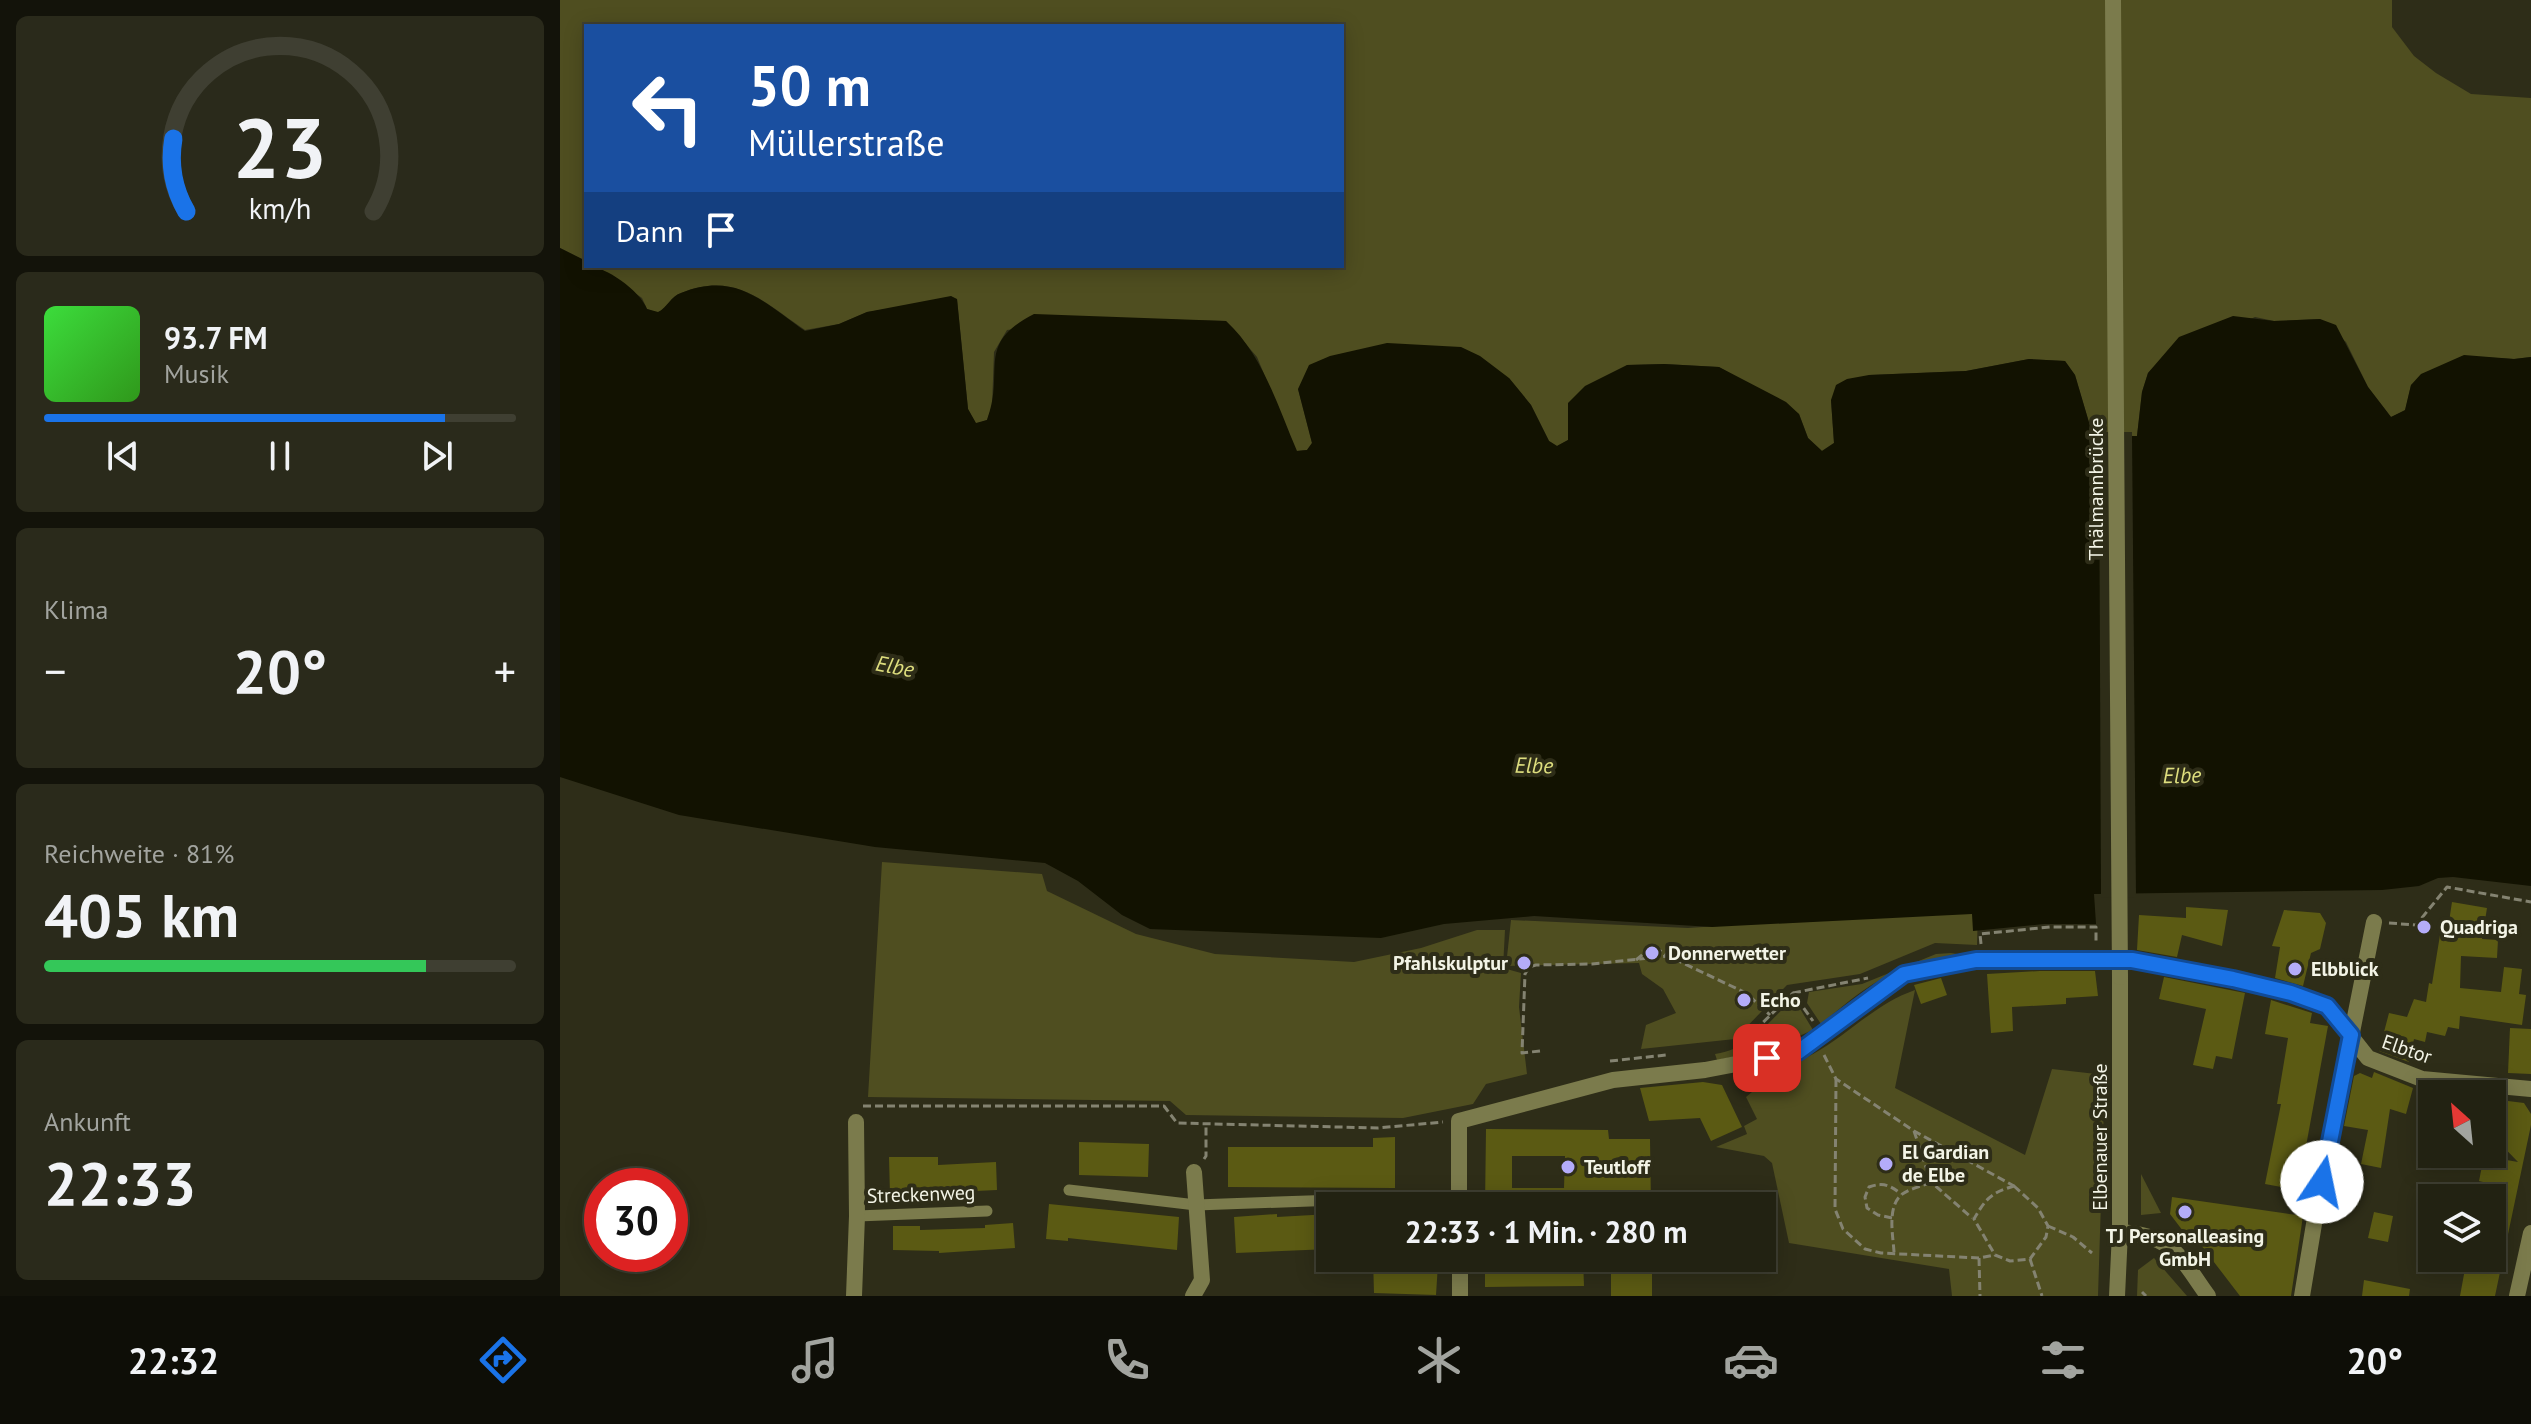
<!DOCTYPE html>
<html lang="de">
<head>
<meta charset="utf-8">
<style>
	:root { --surface:#222212; --page:#2a2a1b; --text:#f1f3f6; --muted:#a2a49f; --line:#3f3f32; --accent:#1a73e8 }
	body { margin:0; font-family:"PT Sans",sans-serif; background:var(--page); color:var(--text); height:100vh; display:flex; flex-direction:column; font-size:30px; white-space:nowrap }
	* { box-sizing:border-box; margin:0 }
	p { font-size:26px; color:var(--muted) }
	.icon { flex:none; width:44px; height:44px; fill:none; stroke:currentColor; stroke-width:2; stroke-linecap:round; stroke-linejoin:round }
	.map { position:relative; flex:1; overflow:hidden }
	.sheet { display:flex; flex-direction:column; gap:16px; padding:16px; background:#13130a; width:560px }
	.sheet>* { flex:none }
	.top-card { position:absolute; left:24px; top:24px; width:760px; height:244px; border-radius:0px; box-shadow:0 4px 20px #0003,0 0 0 2px var(--line); background:#1a4fa0; color:#fff; overflow:hidden }
	.needle { width:52px; rotate:333deg }
	.tools { position:absolute; left:1858px; top:1080px; display:grid; gap:16px }
	.tools a { display:grid; place-items:center; width:88px; height:88px; border-radius:0px; background:var(--surface); box-shadow:0 4px 20px #0003,0 0 0 2px var(--line); font-size:40px }
	.speed { position:absolute; left:24px; top:1168px; display:flex; gap:16px; font-size:40px; font-weight:700; text-align:center }
	.speed>* { display:grid; place-content:center; width:104px; height:104px; border-radius:50%; background:var(--surface); box-shadow:0 4px 20px #0003,0 0 0 2px var(--line); line-height:1 }
	.speed .limit { border:12px solid #d22; background:#fff; color:#111 }
	.pin { position:absolute; display:grid; place-items:center; width:68px; height:68px; color:#fff; margin:-34px; border-radius:16px; box-shadow:0 4px 12px #0006 }
	.me { position:absolute; width:88px; margin:-44px; rotate:11deg; stroke-linejoin:round; filter:drop-shadow(0 0 6px #0008) }
	.turn { display:flex; align-items:center; gap:28px; height:168px; padding:0 32px; font-size:36px }
	.turn .icon { width:104px; height:104px; stroke-width:2.5 }
	.turn b { display:block; font-size:56px; line-height:68px }
	.then { display:flex; align-items:center; height:76px; padding:0 32px; background:#0003; gap:16px; font-size:30px }
	.big { font-size:60px; font-weight:700; line-height:1.1 }
	.sheet .card { flex:1; display:flex; flex-direction:column; justify-content:center; gap:12px; min-width:0; padding:0 28px; border-radius:12px; background:var(--page) }
	.sheet .dial { align-items:center; gap:0 }
	.dial svg { height:208px; overflow:visible; fill:none; stroke:var(--line); stroke-width:7; stroke-linecap:round; text-anchor:middle }
	.dial text { fill:var(--text); stroke:none }
	.song { display:flex; align-items:center; gap:24px }
	.cover { width:96px; height:96px; border-radius:12px; background:linear-gradient(135deg,hsl(120 70% 55%),hsl(110 70% 35%)) }
	.played { height:8px; border-radius:4px; background:linear-gradient(90deg,var(--accent) 85%,var(--line) 85%) }
	.keys { display:flex; justify-content:space-around; direction:ltr }
	.heat { display:flex; justify-content:space-between; align-items:center; font-size:44px; direction:ltr }
	.charge { height:12px; border-radius:6px; background:linear-gradient(90deg,#34c759 81%,var(--line) 0) }
	.trip { position:absolute; left:756px; top:1192px; width:460px; height:80px; border-radius:0px; background:var(--surface); box-shadow:0 4px 20px #0003,0 0 0 2px var(--line); font-weight:700; line-height:80px; text-align:center }
	.tabs { display:flex; height:128px; justify-content:space-around; align-items:center; background:#0e0e07; color:var(--muted) }
	.tabs .icon { width:56px; height:56px }
	.tabs .on { color:var(--accent) }
	.tabs b { font-size:36px; color:var(--text) }
	main { display:flex; flex:1; min-height:0 }
	.map>svg:first-child { display:block }
	.green { fill:#4f4e20 }
	.water { fill:#121201 }
	.pier { fill:#2e2d18 }
	.building { fill:#5b5a13; fill-rule:evenodd }
	.lines { fill:none; stroke-linecap:round; stroke-linejoin:round }
	.path { stroke:#848371; stroke-width:3; stroke-dasharray:8 4; stroke-linecap:butt }
	.service { stroke:#7b7b4c; stroke-width:11 }
	.minor { stroke:#7b7b4c; stroke-width:16 }
	.tertiary { stroke:#7b7b4c; stroke-width:16 }
	.tertiary-bridge { stroke:#7b7b4c; stroke-width:16 }
	.route-casing { stroke:#114b97; stroke-width:20 }
	.route { stroke:#1a73e8; stroke-width:14 }
	.poi-dot { fill:#b4acf9; stroke:#2e2d18; stroke-width:3 }
	.labels { text-anchor:middle; dominant-baseline:central; stroke-width:8; stroke-linejoin:round; paint-order:stroke }
	.street-label { font-size:20px; fill:#f3f4e6; stroke:#2e2d18 }
	.poi-label { font-size:20px; font-weight:bold; fill:#f3f4e6; stroke:#2e2d18; text-anchor:start }
	.water-label { font-size:22px; font-style:italic; fill:#dede7e; stroke:#2e2d18 }
</style>
</head>
<body>
<main>
<section class="sheet">
<div class="card dial"><svg viewBox="0 0 100 80">
<path d="M14 69A42 42 0 1 1 86 69"/>
<path d="M14 69A42 42 0 0 1 9 41" stroke="#1a73e8"/>
<text x="50" y="56" font-size="32" font-weight="700">23</text>
<text x="50" y="72" font-size="11">km/h</text>
</svg></div>
<div class="card">
<div class="song"><i class="cover"></i><div><b>93.7 FM</b><p>Musik</p></div></div>
<div class="played"></div>
<div class="keys"><svg class="icon" aria-label="previous" viewBox="0 0 24 24"><path d="M18 5L8 12l10 7zM5 5v14"/></svg><svg class="icon" aria-label="pause" viewBox="0 0 24 24"><path d="M8 5v14M16 5v14"/></svg><svg class="icon" aria-label="next" viewBox="0 0 24 24"><path d="M6 5l10 7-10 7zM19 5v14"/></svg></div>
</div>
<div class="card"><p>Klima</p>
<div class="heat"><a>−</a><b class="big">20°</b><a>+</a></div>
</div>
<div class="card"><p>Reichweite · 81%</p><b class="big">405 km</b><div class="charge"></div></div>
<div class="card"><p>Ankunft</p><b class="big">22:33</b></div>
</section>
<div class="map">
<svg width="1971" height="1296" viewBox="0 0 1971 1296">
	<rect width="100%" height="100%" fill="#2e2d18"/>
	<g class="green">
		<path d="M0,0H1832V27L1854,56L1876,73L1911,94L1971,98V357L1954,359L1903,356L1851,385L1845,411L1831,417L1808,387L1786,342L1760,319L1714,321L1695,317L1602,358L1588,373L1582,392L1577,436H1533L1515,375L1505,361L1469,359L1406,371L1309,375L1271,400L1274,443L1262,451L1248,438L1239,414L1159,367L1104,364L1067,365L1008,440L997,446L989,441L971,405L949,378L738,389L752,443L747,450L736,451L697,357L666,321L539,318L447,330L434,352L432,407L427,420L416,424L408,409L397,299L307,312L279,324L245,330C203,302 176,271 121,293C111,296 107,308 98,313L87,309L82,298L37,266H782V26H26V261L0,248Z"/>
		<path d="M322,862L482,874L487,891L576,934L655,954L794,962L861,948L917,930H945L943,968L961,973L959,1007L967,1074L926,1084L913,1104L843,1118L626,1115L610,1101L308,1097Z"/>
		<path d="M1418,908L1417,945L1375,943L1300,974L1227,985L1175,1039L1081,1049L1086,1025L1116,1013L1103,989L1082,974L1079,963L946,966L951,920L1128,928Z"/>
		<path d="M1391,953L1410,956C1389,960 1368,963 1347,969C1314,978 1288,1002 1261,1024L1247,1003L1249,992L1302,984L1376,954Z"/>
		<path d="M1355,990L1335,1088L1465,1155L1492,1069L1545,1075L1538,1296H1392L1389,1269L1229,1243L1212,1163L1204,1156L1156,1147L1187,1134L1184,1126L1197,1119L1186,1097L1192,1092L1188,1077C1209,1070 1234,1065 1253,1054C1289,1034 1315,1004 1355,990Z"/>
		<path d="M1236,1002L1253,1030C1222,1044 1190,1054 1157,1060L1155,1054C1191,1048 1202,1028 1228,1004Z"/>
		<path d="M1581,1174L1601,1213L1581,1215Z"/>
		<path d="M1594,1258L1627,1296H1577L1578,1270Z"/>
	</g>
	<path class="water" d="M0,248L26,261V266C46,266 80,291 87,309L98,312C107,308 111,296 121,293C176,271 203,302 245,331L279,324L307,312L391,296L397,299L408,409L416,423L427,420C446,370 414,345 474,314L666,321C703,355 717,405 737,451L747,450L752,443L738,389L749,365L770,356L827,343L901,347L920,356L949,378L971,405L989,441L997,446L1008,440V403L1025,386L1067,365L1104,364L1159,367L1226,402L1239,414L1248,438L1262,451L1274,443L1271,400L1276,385L1287,379L1309,375L1406,371L1469,359L1505,361L1515,375L1533,436H1577L1582,392L1588,373L1619,337L1673,316L1714,321L1760,319L1776,325L1808,387L1831,417L1845,410L1851,385L1861,374L1904,355L1954,359L1971,357V886L1893,877L1878,878L1859,886L1822,890L1534,894L1536,924H1484L1413,931L1412,914L1152,927L974,916L884,924L821,938L590,929L562,915L518,881L485,863L315,847L119,815L0,777Z"/>
	<path class="pier" d="M1539,432H1572L1576,897L1541,898Z"/>
	<g class="building">
		<path d="M1892,902L1927,908L1922,939L1938,940L1937,958L1901,956L1900,988L1941,992L1944,967L1962,969L1959,994L1966,995L1962,1025L1900,1016L1899,1029L1888,1027L1885,1036L1867,1032L1865,1042L1854,1039L1849,1062L1819,1051L1829,1013L1847,1017L1854,999L1866,1002L1869,983L1872,984L1880,935H1887Z"/>
		<path d="M1626,907L1668,910L1662,946L1622,935L1617,957L1577,950L1579,915L1626,918Z"/>
		<path d="M1724,910L1760,913L1766,923L1760,949L1751,953L1743,986L1715,978L1720,947L1712,946Z"/>
		<path d="M1480,971H1535L1538,996L1506,998V1004L1452,1007L1453,1031L1431,1033L1427,974Z"/>
		<path d="M1604,977L1685,993L1672,1059L1656,1056L1653,1069L1633,1065L1646,1009L1599,999Z"/>
		<path d="M1381,978L1387,995L1361,1004L1354,985Z"/>
		<path d="M1711,1000L1752,1013L1750,1023L1768,1026L1738,1190L1705,1184L1721,1104H1717L1728,1038L1705,1034Z"/>
		<path d="M1950,1028L1971,1029V1074L1948,1073Z"/>
		<path d="M1814,1072L1853,1088L1846,1114L1830,1109L1821,1168L1801,1164L1808,1130L1784,1126L1794,1076L1800,1073L1812,1078Z"/>
		<path d="M1143,1082L1162,1085L1182,1127L1151,1141L1140,1118L1089,1121L1080,1088Z"/>
		<path d="M1932,1099L1964,1103L1971,1114V1125L1935,1296H1900L1907,1258H1932V1198H1920L1923,1182L1919,1181L1924,1156L1958,1162L1932,1135Z"/>
		<path d="M926,1129L1048,1130L1049,1139H1090L1091,1206H1050V1190L1023,1191V1206H925ZM952,1156H1005L1004,1188H952Z"/>
		<path d="M835,1137V1188L668,1187V1147H813V1138Z"/>
		<path d="M519,1142L589,1144L588,1177L519,1175Z"/>
		<path d="M329,1157H378V1165L436,1162L437,1190L330,1195Z"/>
		<path d="M1778,1157L1792,1160L1785,1195L1771,1192Z"/>
		<path d="M1612,1197L1743,1216L1731,1296H1680L1634,1236L1626,1235L1610,1214Z"/>
		<path d="M489,1204L619,1217L617,1250L508,1238V1241L486,1239Z"/>
		<path d="M1814,1212L1833,1216L1828,1242L1808,1238Z"/>
		<path d="M717,1214V1217L770,1214V1249L676,1253L674,1217Z"/>
		<path d="M453,1223L455,1248L379,1253V1251L333,1250V1226H360V1230L425,1228V1225Z"/>
		<path d="M813,1258H836V1263L878,1264L876,1295L814,1293Z"/>
		<path d="M925,1258H1023L1024,1286L925,1287Z"/>
		<rect x="1051" y="1258" width="41" height="38"/>
		<path d="M1804,1280L1850,1289L1849,1296H1802Z"/>
	</g>
	<g class="lines">
		<g class="path">
			<path d="M1829,923L1856,925L1887,887L1971,902"/>
			<path d="M1421,944L1420,934L1490,927H1536V941"/>
			<path d="M1076,960L1093,946L1108,956"/>
			<path d="M1233,993L1308,978"/>
			<path d="M1176,1045L1184,1041L1233,993L1253,1021"/>
			<path d="M980,1051L962,1053L965,974L969,967L976,965L1032,964L1108,956L1186,993L1210,1015"/>
			<path d="M1264,1055L1276,1079L1354,1131L1454,1186"/>
			<path d="M1050,1061L1106,1055"/>
			<path d="M1276,1079L1275,1209L1283,1229L1305,1249L1321,1253L1419,1258L1435,1255"/>
			<path d="M303,1106H604L617,1123L818,1128L883,1122"/>
			<path d="M1354,1131L1371,1182L1412,1218"/>
			<path d="M644,1159L646,1156V1123"/>
			<path d="M1454,1186L1478,1208L1488,1226L1486,1237L1470,1259L1450,1261L1435,1255L1414,1219C1426,1198 1431,1193 1454,1186Z"/>
			<path d="M1332,1218L1318,1215L1307,1208L1305,1197L1309,1187C1323,1182 1330,1185 1341,1194"/>
			<path d="M1488,1226L1513,1237L1532,1253"/>
			<path d="M1334,1252C1333,1235 1327,1208 1341,1195C1348,1189 1363,1186 1371,1182"/>
			<path d="M1419,1258L1420,1296"/>
			<path d="M1470,1259L1482,1296"/>
			<path d="M1582,1292L1586,1296"/>
		</g>
		<g class="service">
			<path d="M509,1190L636,1205L777,1200"/>
			<path d="M297,1216L427,1211"/>
		</g>
		<g class="minor">
			<path d="M899,1206V1121L1053,1080L1145,1070L1238,1052L1344,974L1416,960H1572L1673,979L1731,993L1767,1006L1808,1058L1862,1079L1971,1089"/>
			<path d="M1560,1232C1613,1235 1620,1257 1648,1296"/>
			<path d="M900,1258V1296"/>
			<path d="M294,1296L297,1216L296,1122"/>
			<path d="M633,1296L642,1280L634,1172"/>
			<path d="M1742,1296L1756,1212L1814,922"/>
			<path d="M1957,1296L1971,1233"/>
		</g>
		<path class="tertiary" d="M1557,1296L1560,1232V977"/>
		<path class="tertiary-bridge" d="M1553,0L1560,977"/>
	</g>
	<g class="lines">
		<defs>
			<path id="route" d="M1207,1058L1238,1052L1344,974L1416,960H1572L1673,979L1731,993L1767,1006L1791,1035L1762,1182"/>
		</defs>
		<use href="#route" class="route-casing"/>
		<use href="#route" class="route"/>
	</g>
	<g class="poi-dot">
		<circle cx="1864" cy="927" r="8"/>
		<circle cx="1092" cy="953" r="8"/>
		<circle cx="964" cy="963" r="8"/>
		<circle cx="1735" cy="969" r="8"/>
		<circle cx="1184" cy="1000" r="8"/>
		<circle cx="1326" cy="1164" r="8"/>
		<circle cx="1008" cy="1167" r="8"/>
		<circle cx="1625" cy="1212" r="8"/>
	</g>
	<g class="labels">
		<g class="street-label">
			<text transform="translate(1536 489) rotate(-90)">Thälmannbrücke</text>
			<text transform="translate(1847 1049) rotate(19)">Elbtor</text>
			<text transform="translate(1540 1137) rotate(-90)">Elbenauer Straße</text>
			<text transform="translate(361 1194) rotate(-2)">Streckenweg</text>
		</g>
		<g class="poi-label">
			<text x="1880" y="927">Quadriga</text>
			<text x="1108" y="953">Donnerwetter</text>
			<text x="948" y="963" text-anchor="end">Pfahlskulptur</text>
			<text x="1751" y="969">Elbblick</text>
			<text x="1200" y="1000">Echo</text>
			<text x="1342" y="1152">El Gardian<tspan x="1342" dy="23">de Elbe</tspan></text>
			<text x="1024" y="1167">Teutloff</text>
			<text x="1625" y="1236" text-anchor="middle">TJ Personalleasing<tspan x="1625" dy="23">GmbH</tspan></text>
		</g>
		<g class="water-label">
			<text transform="translate(335 666) rotate(11)">Elbe</text>
			<text transform="translate(974 765) rotate(1)">Elbe</text>
			<text transform="translate(1622 775) rotate(-1)">Elbe</text>
		</g>
	</g>
</svg>
<div class="tools">
<a><svg class="needle" viewBox="-14 -14 28 28"><path d="M0-13l5 13h-10z" fill="#e53935"/><path d="M0 13l5-13h-10z" fill="#a2a49f"/></svg></a>
<a><svg class="icon" aria-label="layers" viewBox="0 0 24 24"><path d="M12 4l9 5-9 5-9-5zM3 14l9 5 9-5"/></svg></a>
</div>
<div class="speed"><div class="limit">30</div></div>
<div class="pin" style="left:1207px;top:1058px;background:#d93025"><svg class="icon" aria-label="arrive" viewBox="0 0 24 24"><path d="M6 21V4h12l-3 4 3 4H6"/></svg></div>
<svg class="me" style="left:1762px;top:1182px" viewBox="-20 -20 40 40"><circle r="19" fill="#fff"/><path d="M0-13L10 11 0 6-10 11z" fill="#1a73e8"/></svg>
<div class="trip">22:33 · 1 Min. · 280 m</div>
<div class="top-card">
<div class="turn"><svg class="icon" aria-label="left" viewBox="0 0 24 24"><path d="M17 20v-9H6M10 6l-5 5 5 5"/></svg><div><b>50 m</b>Müllerstraße</div></div>
<div class="then">Dann<svg class="icon" aria-label="arrive" viewBox="0 0 24 24"><path d="M6 21V4h12l-3 4 3 4H6"/></svg></div>
</div>
</div>
</main>
<nav class="tabs">
<b>22:32</b>
<svg class="icon on" aria-label="directions" viewBox="0 0 24 24"><path d="M12 3l9 9-9 9-9-9zM9 14v-3h6M13 9l2 2-2 2"/></svg>
<svg class="icon" aria-label="music" viewBox="0 0 24 24"><path d="M9 18V5l10-2v13"/><circle cx="6" cy="18" r="3"/><circle cx="16" cy="16" r="3"/></svg>
<svg class="icon" aria-label="phone" viewBox="0 0 24 24"><path d="M5 4h4l2 5-3 2q2 4 5 5l2-3 5 2v4C11 20 4 13 5 4z"/></svg>
<svg class="icon" aria-label="climate" viewBox="0 0 24 24"><path d="M12 3v18M4 7l16 10M4 17L20 7"/></svg>
<svg class="icon" aria-label="car" viewBox="0 0 24 24"><path d="M5 17H2v-5l4-1 3-4h7l3 4 3 1v5h-3M9 17h6M6 11h13"/><circle cx="7" cy="17" r="2"/><circle cx="17" cy="17" r="2"/></svg>
<svg class="icon" aria-label="filters" viewBox="0 0 24 24"><path d="M4 7h16M4 17h16"/><circle cx="9" cy="7" r="2"/><circle cx="15" cy="17" r="2"/></svg>
<b>20°</b>
</nav>
</body>
</html>
